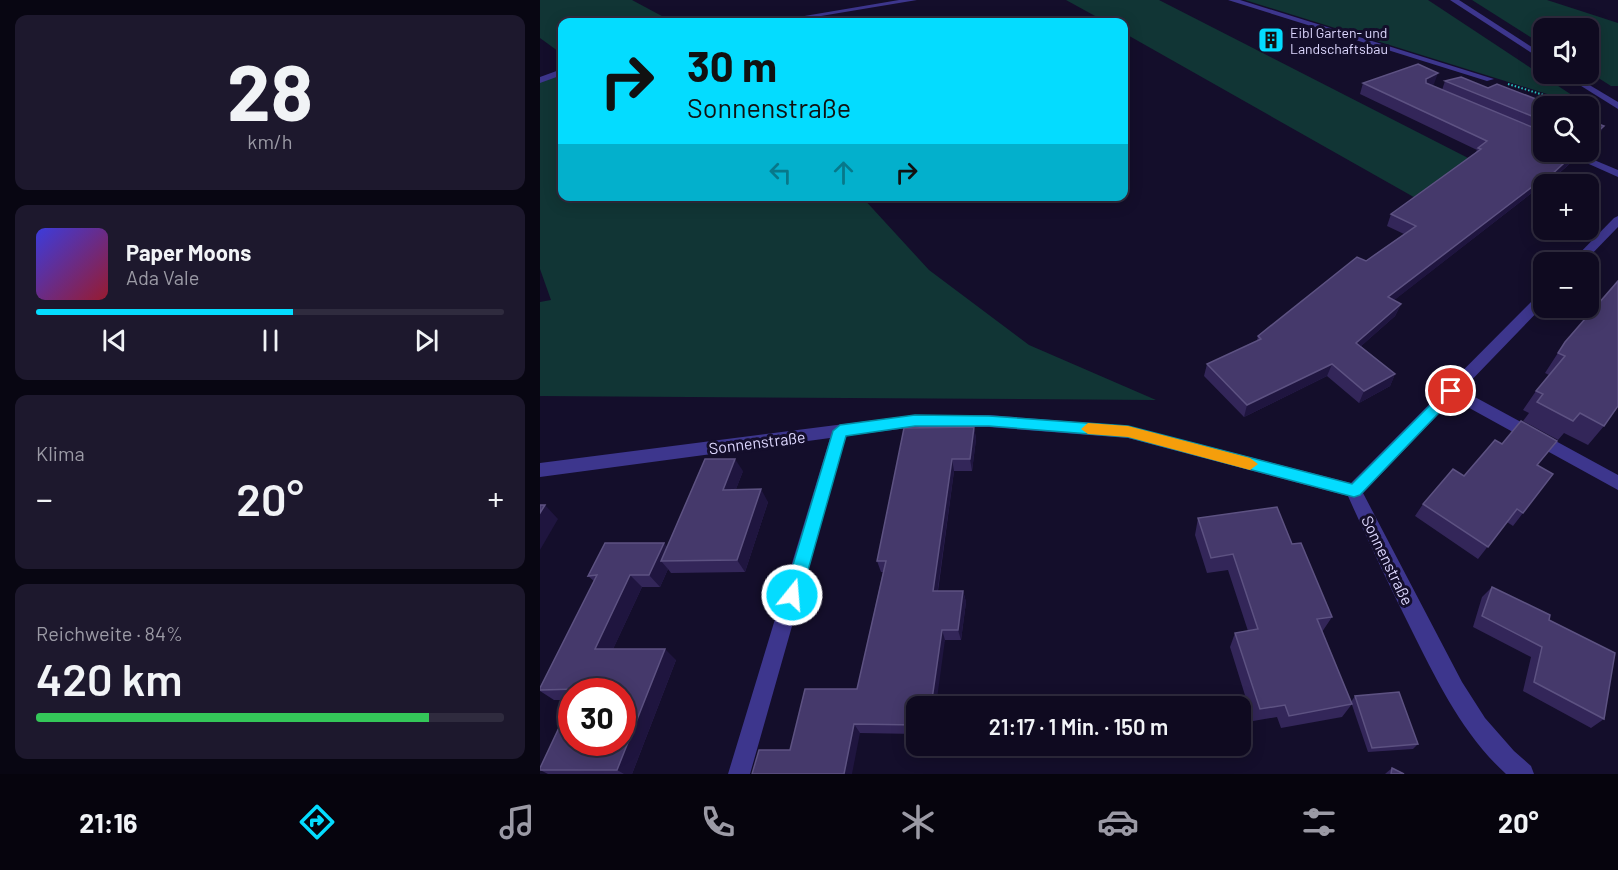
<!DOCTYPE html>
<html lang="de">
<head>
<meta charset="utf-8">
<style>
	:root { --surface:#0f0a20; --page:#1d182d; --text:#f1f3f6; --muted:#9b9aa5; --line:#2f2b3e; --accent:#04dcff }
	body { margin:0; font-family:Barlow,sans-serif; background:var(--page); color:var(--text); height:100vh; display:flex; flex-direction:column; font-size:22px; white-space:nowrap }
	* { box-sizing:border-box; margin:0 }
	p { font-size:20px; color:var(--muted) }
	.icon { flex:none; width:33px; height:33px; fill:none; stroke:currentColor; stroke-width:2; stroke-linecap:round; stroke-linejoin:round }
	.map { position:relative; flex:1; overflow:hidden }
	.side { display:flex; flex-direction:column; gap:15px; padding:15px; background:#080612; width:540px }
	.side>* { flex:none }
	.banner { position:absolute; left:18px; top:18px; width:570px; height:183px; border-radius:12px; box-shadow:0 3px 15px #0003,0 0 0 2px var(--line); background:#04dcff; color:#111; overflow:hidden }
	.buttons { position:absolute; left:993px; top:18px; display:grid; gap:12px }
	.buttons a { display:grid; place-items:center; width:66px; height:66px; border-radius:12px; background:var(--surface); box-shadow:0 3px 15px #0003,0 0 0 2px var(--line); font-size:30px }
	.speed { position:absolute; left:18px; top:678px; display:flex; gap:12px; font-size:30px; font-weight:700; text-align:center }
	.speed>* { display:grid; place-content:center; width:78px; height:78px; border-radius:50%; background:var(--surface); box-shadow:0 3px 15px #0003,0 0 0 2px var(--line); line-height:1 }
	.speed .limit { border:9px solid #d22; background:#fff; color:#111 }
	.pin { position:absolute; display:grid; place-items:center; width:51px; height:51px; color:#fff; margin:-26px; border:3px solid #fff; border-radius:50%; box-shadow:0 2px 6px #0007 }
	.me { position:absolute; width:66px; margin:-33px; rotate:17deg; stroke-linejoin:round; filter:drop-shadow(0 0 4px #0008) }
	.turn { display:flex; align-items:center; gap:21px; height:126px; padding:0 30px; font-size:27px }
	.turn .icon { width:78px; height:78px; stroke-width:2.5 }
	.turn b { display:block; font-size:42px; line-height:51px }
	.lanes { display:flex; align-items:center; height:57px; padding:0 30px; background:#0003; justify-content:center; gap:30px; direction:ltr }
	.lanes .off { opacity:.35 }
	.big { font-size:45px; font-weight:600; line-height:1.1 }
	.side .card { flex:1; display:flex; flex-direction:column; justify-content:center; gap:9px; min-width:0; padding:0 21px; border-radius:12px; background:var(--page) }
	.side .dial { align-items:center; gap:0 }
	.dial b { font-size:78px; line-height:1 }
	.song { display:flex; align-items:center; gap:18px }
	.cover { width:72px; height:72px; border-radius:9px; background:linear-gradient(135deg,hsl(240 70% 55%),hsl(350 70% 35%)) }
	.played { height:6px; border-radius:3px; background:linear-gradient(90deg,var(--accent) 55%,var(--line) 55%) }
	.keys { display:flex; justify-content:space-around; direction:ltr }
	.heat { display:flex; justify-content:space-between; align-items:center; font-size:33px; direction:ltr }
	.charge { height:9px; border-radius:4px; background:linear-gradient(90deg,#34c759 84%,var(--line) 0) }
	.trip { position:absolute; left:366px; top:696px; width:345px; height:60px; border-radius:12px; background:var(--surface); box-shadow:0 3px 15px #0003,0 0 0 2px var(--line); font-weight:600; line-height:60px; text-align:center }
	.tabs { display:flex; height:96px; justify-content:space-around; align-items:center; background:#06040d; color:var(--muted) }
	.tabs .icon { width:42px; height:42px }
	.tabs .on { color:var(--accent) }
	.tabs b { font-size:27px; color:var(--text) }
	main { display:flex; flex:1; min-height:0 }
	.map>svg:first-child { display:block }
	.green { fill:#113535 }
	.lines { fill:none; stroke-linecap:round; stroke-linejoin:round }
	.path { stroke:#26c5c1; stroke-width:2; stroke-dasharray:1.5 2; stroke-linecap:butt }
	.minor { fill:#3d368d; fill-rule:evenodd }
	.wall { fill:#332659 }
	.shaded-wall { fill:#1f153f }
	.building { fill:#45396b; stroke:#5d5282; stroke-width:1.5 }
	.route { fill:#04dcff; stroke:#038fa6; stroke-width:1.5 }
	.slow { fill:#f59e0b }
	.labels { text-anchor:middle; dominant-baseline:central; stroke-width:6; stroke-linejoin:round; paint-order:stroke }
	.far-poi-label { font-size:14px; fill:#ded8ff; stroke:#140e2b; text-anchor:start }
	.street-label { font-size:16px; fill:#ded8ff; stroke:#140e2b }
</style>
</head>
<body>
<main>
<section class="side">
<div class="card dial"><b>28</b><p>km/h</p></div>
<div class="card">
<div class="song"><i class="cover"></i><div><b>Paper Moons</b><p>Ada Vale</p></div></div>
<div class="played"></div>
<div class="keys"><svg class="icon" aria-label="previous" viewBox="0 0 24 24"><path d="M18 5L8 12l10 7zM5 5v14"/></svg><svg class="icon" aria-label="pause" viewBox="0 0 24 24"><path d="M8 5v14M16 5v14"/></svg><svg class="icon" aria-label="next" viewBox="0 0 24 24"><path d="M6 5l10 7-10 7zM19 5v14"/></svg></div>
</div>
<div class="card"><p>Klima</p>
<div class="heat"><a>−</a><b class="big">20°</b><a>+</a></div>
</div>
<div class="card"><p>Reichweite · 84%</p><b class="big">420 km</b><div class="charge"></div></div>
</section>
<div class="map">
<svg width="1078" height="774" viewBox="0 0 1078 774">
	<rect width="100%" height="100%" fill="#140e2b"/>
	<g class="green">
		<path d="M0,0H92L133,22H22V54L0,38Z"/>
		<path d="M526,0H619L932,160L879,200L584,33V22H566Z"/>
		<path d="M705,0H888L1044,103H1036Z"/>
		<path d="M932,0H1007L1078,23V86H1071L1049,72L1048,28H1004L1003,45Z"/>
		<path d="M22,74V196L322,197L389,270L489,345L616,400L0,396V302L11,300L0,269V82Z"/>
	</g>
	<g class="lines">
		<path class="path" d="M968,84L1030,103"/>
		<g class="minor">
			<path d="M359,0H377L245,22H229Z"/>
			<path d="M688,0H700L954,79L947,81Z"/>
			<path d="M910,0H919L1004,55V61Z"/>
			<path d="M22,69V75L0,83V77Z"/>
			<path d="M1022,74H1031L1078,102V109Z"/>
			<path d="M1022,152H1035L1078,170V177Z"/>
			<path d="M1078,216V227L1044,262H1031L1074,218Z"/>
			<path d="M1004,293V305L922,390L1078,475V490L913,399L823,493L922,682L945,718L974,751L991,766L994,774H966C923,735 897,681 871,629C849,585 828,541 808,496L588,438L449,427H375L306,436L210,774H188L290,438L0,477V463L375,415H449L588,426L811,483L999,294Z"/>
		</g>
	</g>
	<g class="wall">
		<path d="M905,81L948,88L1004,106V152H1042H1038L1034,160L1007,184H1004V186L1002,185L854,300L861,304L855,316L821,346L855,374L850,386L819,403L787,376L704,417L664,376L667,364L717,341L718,336L864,234L847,226L851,214L935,153L937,150L820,94L823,83L894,84L891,85L902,90Z"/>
		<path d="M1025,342L1064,426L1048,445L1024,433L1018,440L983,421L989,413L983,410L996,391L1009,375L1005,373Z"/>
		<path d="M434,427L436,439L432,471H414L398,591H423L426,602L421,640H405L376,706V734L320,733L250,750L317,689L343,572H341L337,561Z"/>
		<path d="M998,465L983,513L973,526L967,522L938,559L875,516L883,504L924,476Z"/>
		<path d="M203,471L196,489L228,502L205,572L131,573L128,569L120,587H102L73,649L136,660L92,774H8L0,770V768L82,692H32V700H14L0,691V688L54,581L48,576L124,543L127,547Z"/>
		<path d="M658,518L752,544L792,617L782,632L812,704L802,717L741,728L737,717L713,721L690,647L695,633L708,631L688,570L667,573L655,535Z"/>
		<path d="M952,587L1009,620L1064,719L1051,728L983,691L991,657L933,627L942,597Z"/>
		<path d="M815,696L878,744L873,749L828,752L811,702Z"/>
		<path d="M852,768L864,774H845Z"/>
	</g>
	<g class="shaded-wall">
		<path d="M898,73L894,84L882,90L886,79Z"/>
		<path d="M1064,126L1058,138L1048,146V140Z"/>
		<path d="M1036,152H1038L1034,160L1006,184L1011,175Z"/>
		<path d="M1009,174L1002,185L843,309L848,297Z"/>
		<path d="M861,304L855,316L811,355L816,343Z"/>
		<path d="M792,364L787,376L704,417L707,405Z"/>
		<path d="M855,374L850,386L819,403L824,391Z"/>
		<path d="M434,427L436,439L432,471L430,459Z"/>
		<path d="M195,459L203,471L191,502L183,490Z"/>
		<path d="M412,459L414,471L396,602L393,591Z"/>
		<path d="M221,489L228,502L205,572L197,560Z"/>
		<path d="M5,505L18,519L0,550V513Z"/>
		<path d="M124,543L134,555L121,561L128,569L120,587L109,575Z"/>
		<path d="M90,575L102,587L68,660L55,649Z"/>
		<path d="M423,591L426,602L421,640L418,630Z"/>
		<path d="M402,630L405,640L396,706H391Z"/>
		<path d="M125,649L136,660L92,774H84L77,770Z"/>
		<path d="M314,724L320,733L312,774H304Z"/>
	</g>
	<g class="building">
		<path d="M878,64L898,73L886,79V83L1004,132V152H1036L1011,175L1009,174L848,297L861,304L816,343L855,374L824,391L792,364L707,405L667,364L721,339L718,336L817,257L826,261L876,226L851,214L941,149L938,148L947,141L823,83Z"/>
		<path d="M921,77L948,88L957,84L1014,106H1004V121L905,81Z"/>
		<path d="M1048,120L1064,126L1048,140Z"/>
		<path d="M1078,281V406L1064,426L1040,413L1033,421L997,402L1003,394L996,391L1025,356L1018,353L1025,342Z"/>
		<path d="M981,421L1017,441L997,465L1013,474L983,513L977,509L948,547L883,504L913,469L924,476L955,440L962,444Z"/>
		<path d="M434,427L430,459H412L393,591H423L418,630H402L391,706H376V725L314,724L304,774H212L219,750H250L265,689H317L346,561H337L364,428Z"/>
		<path d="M165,459H195L183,490L221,489L197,560L121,561Z"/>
		<path d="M0,505H5L0,513Z"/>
		<path d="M737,507L752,544L761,543L792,617L777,619L812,704L749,716L745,705L720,709L695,633L718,629L693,554L671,558L658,518Z"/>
		<path d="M65,543H124L109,575H90L55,649H125L77,770H0V768L32,700V742H82V692H36L37,689L0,690V688L57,575L48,576Z"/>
		<path d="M952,587L1010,615L1009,620L1075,653L1064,719L994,682L1002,647L942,616Z"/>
		<path d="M859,692L878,744L832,748L815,696Z"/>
		<path d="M852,768L864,774H851Z"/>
	</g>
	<path class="route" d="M911,386L918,391L916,395L820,495L814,497L588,437L449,426H375L306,436L261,595L259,601L252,603L246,601L244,595L293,431L300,425L375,415L449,416L588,426L812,484L907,388Z"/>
	<path class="slow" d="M548,423L588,426L710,458L718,464L710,470L588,437L548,434L541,429Z"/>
	<defs>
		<symbol id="building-square" viewBox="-11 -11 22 22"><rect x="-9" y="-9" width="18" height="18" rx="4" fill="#04dcff" stroke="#140e2b"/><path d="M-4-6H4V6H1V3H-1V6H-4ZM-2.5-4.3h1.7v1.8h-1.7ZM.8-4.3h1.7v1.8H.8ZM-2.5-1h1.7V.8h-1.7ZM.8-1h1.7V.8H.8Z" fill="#111"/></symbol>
	</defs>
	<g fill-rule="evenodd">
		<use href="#building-square" x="716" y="25" width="30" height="30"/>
	</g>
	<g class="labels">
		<g class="far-poi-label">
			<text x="750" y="32">Eibl Garten- und<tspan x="750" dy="16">Landschaftsbau</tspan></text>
		</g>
		<g class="street-label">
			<text transform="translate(217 442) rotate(-7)">Sonnenstraße</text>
			<text transform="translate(848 560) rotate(64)">Sonnenstraße</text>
		</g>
	</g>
</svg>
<div class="buttons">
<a><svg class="icon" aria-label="sound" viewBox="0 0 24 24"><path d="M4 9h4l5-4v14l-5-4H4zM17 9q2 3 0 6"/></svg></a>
<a><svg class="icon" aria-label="search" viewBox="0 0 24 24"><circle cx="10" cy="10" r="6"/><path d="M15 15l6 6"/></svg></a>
<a>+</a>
<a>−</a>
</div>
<div class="speed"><div class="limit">30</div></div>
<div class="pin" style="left:911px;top:391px;background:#d93025"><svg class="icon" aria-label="arrive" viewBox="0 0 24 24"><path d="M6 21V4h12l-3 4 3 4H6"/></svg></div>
<svg class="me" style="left:252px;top:595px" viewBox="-20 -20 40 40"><circle r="17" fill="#04dcff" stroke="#fff" stroke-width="3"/><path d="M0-11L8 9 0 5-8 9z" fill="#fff"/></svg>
<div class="trip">21:17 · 1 Min. · 150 m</div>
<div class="banner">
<div class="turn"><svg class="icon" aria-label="right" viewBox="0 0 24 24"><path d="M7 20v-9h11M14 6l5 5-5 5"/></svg><div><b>30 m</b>Sonnenstraße</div></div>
<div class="lanes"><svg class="icon off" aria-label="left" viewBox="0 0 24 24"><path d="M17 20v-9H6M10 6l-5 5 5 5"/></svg><svg class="icon off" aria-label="ahead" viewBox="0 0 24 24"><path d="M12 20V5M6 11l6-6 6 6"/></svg><svg class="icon" aria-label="right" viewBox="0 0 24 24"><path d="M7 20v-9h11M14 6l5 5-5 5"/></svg></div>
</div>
</div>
</main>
<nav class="tabs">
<b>21:16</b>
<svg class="icon on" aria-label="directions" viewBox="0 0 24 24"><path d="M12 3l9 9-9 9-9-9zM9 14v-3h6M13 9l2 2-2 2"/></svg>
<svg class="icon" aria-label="music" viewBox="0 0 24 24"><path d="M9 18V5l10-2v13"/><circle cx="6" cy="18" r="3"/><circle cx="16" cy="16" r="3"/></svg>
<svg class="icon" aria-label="phone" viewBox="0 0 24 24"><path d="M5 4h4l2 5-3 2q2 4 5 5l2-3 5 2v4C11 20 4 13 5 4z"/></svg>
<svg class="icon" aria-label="climate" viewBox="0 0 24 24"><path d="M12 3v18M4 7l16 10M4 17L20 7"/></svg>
<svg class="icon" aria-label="car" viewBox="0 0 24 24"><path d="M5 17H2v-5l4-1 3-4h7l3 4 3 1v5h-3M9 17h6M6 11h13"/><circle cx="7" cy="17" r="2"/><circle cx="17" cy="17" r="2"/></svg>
<svg class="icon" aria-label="filters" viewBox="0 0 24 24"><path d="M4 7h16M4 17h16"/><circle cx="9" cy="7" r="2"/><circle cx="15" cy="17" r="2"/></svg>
<b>20°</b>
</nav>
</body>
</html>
